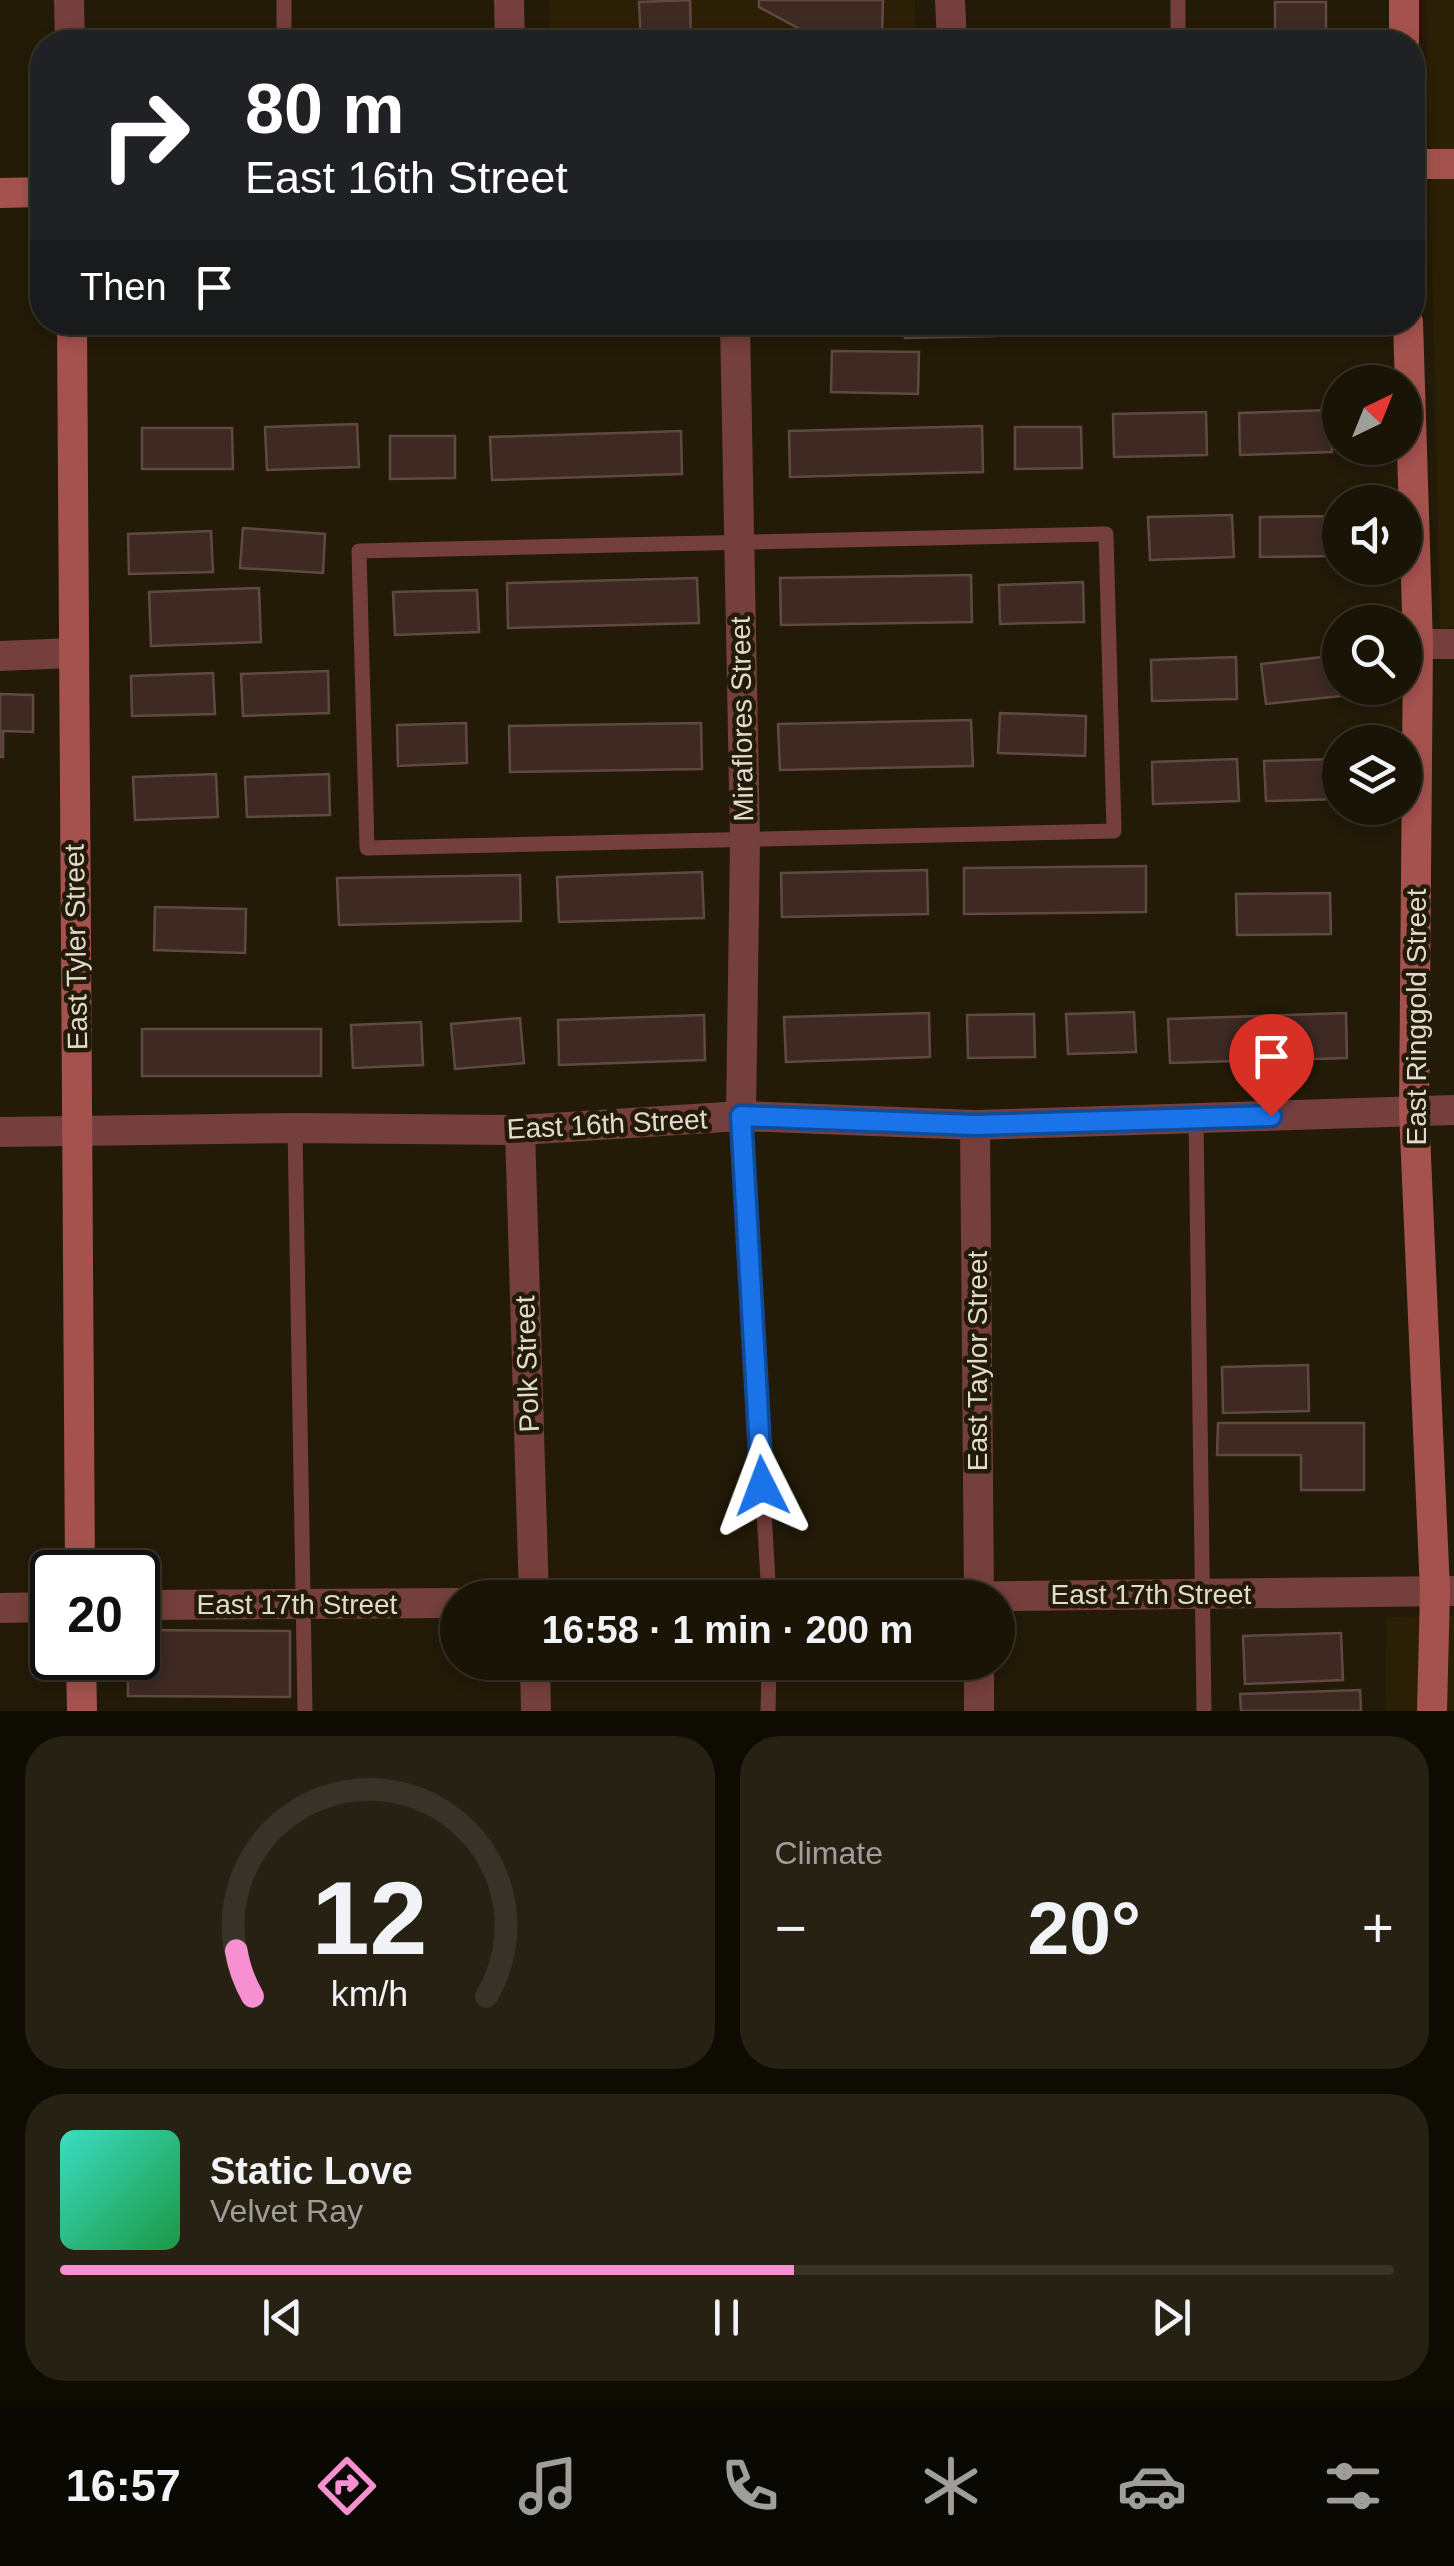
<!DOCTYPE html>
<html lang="en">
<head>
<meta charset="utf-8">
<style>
	:root { --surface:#1a1406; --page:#272114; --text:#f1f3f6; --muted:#9f9e9b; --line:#383328; --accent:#f690d0 }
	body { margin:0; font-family:Arial,sans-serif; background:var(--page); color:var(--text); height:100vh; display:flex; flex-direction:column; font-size:38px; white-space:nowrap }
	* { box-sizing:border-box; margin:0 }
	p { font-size:32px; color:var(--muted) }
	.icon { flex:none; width:55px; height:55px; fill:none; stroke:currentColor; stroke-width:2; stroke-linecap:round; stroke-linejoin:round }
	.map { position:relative; height:1711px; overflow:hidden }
	.details { display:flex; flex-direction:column; gap:25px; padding:25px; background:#0e0b03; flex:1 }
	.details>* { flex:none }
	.top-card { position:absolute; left:30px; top:30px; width:1395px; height:305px; border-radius:40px; box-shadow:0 5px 15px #0003,0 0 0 2px var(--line); background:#202124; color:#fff; overflow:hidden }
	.needle { width:65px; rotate:43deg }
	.buttons { position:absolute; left:1322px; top:365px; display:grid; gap:20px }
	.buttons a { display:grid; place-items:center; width:100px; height:100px; border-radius:50%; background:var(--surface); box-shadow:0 5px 15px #0003,0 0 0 2px var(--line); font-size:50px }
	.speed { position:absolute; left:30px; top:1550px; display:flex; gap:20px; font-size:50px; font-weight:700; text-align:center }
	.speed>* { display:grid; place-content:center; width:130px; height:130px; border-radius:50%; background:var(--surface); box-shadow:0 5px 15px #0003,0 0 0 2px var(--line); line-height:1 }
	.speed .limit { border:5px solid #111; border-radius:15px; background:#fff; color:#111 }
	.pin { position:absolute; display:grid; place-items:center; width:85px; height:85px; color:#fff; margin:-102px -42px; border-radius:50% 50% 50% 0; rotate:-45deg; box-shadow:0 0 10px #0007 }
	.pin .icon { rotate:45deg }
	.me { position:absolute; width:110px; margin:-55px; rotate:357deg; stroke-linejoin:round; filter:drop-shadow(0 0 8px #0008) }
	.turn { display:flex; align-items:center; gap:35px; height:210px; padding:0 50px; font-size:45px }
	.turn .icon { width:130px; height:130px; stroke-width:2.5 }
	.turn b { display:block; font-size:70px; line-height:85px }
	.then { display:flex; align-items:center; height:95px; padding:0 50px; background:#0003; gap:20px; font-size:38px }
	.big { font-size:75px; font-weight:600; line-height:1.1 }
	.details .widget { flex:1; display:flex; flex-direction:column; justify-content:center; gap:15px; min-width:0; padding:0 35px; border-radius:40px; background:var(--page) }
	.details .dial { align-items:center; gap:0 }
	.dial svg { height:260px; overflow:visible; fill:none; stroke:var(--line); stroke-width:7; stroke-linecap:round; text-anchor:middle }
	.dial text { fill:var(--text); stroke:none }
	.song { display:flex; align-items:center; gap:30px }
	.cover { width:120px; height:120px; border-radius:15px; background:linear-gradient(135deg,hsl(170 70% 55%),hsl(140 70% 35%)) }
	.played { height:10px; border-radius:5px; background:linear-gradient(90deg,var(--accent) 55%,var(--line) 55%) }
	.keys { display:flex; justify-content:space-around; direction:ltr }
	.heat { display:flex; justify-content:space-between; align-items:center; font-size:55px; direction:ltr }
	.details .tiles { flex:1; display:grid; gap:25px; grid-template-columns:1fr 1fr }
	.widget:last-child { grid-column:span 2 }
	.trip { position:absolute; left:440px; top:1580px; width:575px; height:100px; border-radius:50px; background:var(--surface); box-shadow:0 5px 15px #0003,0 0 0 2px var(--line); font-weight:600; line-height:100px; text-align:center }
	.tabs { display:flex; height:160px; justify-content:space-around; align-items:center; background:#0a0802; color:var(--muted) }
	.tabs .icon { width:70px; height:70px }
	.tabs .selected { color:var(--accent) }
	.tabs b { font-size:45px; color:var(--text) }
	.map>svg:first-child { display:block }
	.built { fill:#2b1f05 }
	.building { fill:#3e2923; stroke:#614943; stroke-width:2.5 }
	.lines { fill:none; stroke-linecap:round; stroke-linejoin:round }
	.lane { stroke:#743f3c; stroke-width:15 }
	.street { stroke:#743f3c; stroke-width:30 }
	.secondary { stroke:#a5524e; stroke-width:30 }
	.route-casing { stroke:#114b97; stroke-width:25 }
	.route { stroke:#1a73e8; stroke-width:18 }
	.labels { text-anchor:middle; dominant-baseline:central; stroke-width:9; stroke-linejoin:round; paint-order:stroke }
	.street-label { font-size:28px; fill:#e0dacf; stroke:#231a08 }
</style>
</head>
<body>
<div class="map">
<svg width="1454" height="1711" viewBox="0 0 1454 1711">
	<rect width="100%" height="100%" fill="#231a08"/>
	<g class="built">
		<path d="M549,0H915L916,42H550Z"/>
		<path d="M1426,0H1454V627L1440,628Z"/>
		<path d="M1454,1615V1711H1385L1386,1617Z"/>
	</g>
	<g class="building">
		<path d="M690,0L691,42H641L639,2Z"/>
		<path d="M759,0H883L882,35L919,36L918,42H807V33L759,7Z"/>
		<rect x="1275" y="2" width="51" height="40"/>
		<path d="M138,322H319V331L138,333Z"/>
		<path d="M348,322H441V330L348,332Z"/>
		<path d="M472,322H564L565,328L473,331Z"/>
		<path d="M596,322H683V327L596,330Z"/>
		<path d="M789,322H872V323L789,326Z"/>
		<path d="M905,322H995V336L905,338Z"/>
		<path d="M832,351L919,352L918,394L831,392Z"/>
		<path d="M1330,410L1332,452L1240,455L1239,413Z"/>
		<path d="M1206,412L1207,455L1114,457L1113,414Z"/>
		<path d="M357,424L359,467L267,470L265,427Z"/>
		<path d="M982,426L983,472L790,477L789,431Z"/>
		<path d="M1015,427H1081L1082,468L1015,469Z"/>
		<path d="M142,428H232L233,469H142Z"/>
		<path d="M681,431L682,474L492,480L490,437Z"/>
		<path d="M390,436H455V478L390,479Z"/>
		<path d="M1232,515L1234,557L1150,560L1148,517Z"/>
		<path d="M1340,516V556L1260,557V517Z"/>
		<path d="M243,528L325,534L323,573L240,568Z"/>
		<path d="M211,531L213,572L129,574L128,534Z"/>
		<path d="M971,575L972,622L781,625L780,578Z"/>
		<path d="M697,578L699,623L508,628L507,583Z"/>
		<path d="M1083,582L1084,622L1000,624L999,585Z"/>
		<path d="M259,588L261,642L151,646L149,592Z"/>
		<path d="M477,590L479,632L395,635L393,592Z"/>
		<path d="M1340,655V688H1350L1351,695L1266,704L1261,664Z"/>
		<path d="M1236,657L1237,699L1152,701L1151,660Z"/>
		<path d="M328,671L329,713L243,716L241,674Z"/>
		<path d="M213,673L215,714L132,716L131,676Z"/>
		<path d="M0,694L33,695V732L3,731V757H0Z"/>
		<path d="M1000,713L1086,716L1085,756L998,753Z"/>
		<path d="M971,720L973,766L780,770L778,724Z"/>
		<path d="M466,723L467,763L398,766L397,725Z"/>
		<path d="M701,723L702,769L510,772L509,726Z"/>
		<path d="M1237,759L1239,801L1153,804L1152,762Z"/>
		<path d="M1340,759V799L1266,801L1264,761Z"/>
		<path d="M216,774L218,817L135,820L133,777Z"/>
		<path d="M329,774L330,815L247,817L245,777Z"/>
		<path d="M1146,866V912L964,914V868Z"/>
		<path d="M927,870L928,914L782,917L781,873Z"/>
		<path d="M702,872L704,918L559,922L557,877Z"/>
		<path d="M520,875L521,921L339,925L337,878Z"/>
		<path d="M1330,893L1331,934L1237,935L1236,894Z"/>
		<path d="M155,907L246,909L245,953L154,950Z"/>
		<path d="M1134,1012L1136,1052L1068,1054L1066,1014Z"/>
		<path d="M929,1013L930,1057L786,1062L784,1017Z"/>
		<path d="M1346,1013L1347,1058L1170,1063L1168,1019Z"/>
		<path d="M1034,1014L1035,1057L968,1058L967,1015Z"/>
		<path d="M704,1015L705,1060L559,1065L558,1020Z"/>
		<path d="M520,1018L524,1063L455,1069L451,1024Z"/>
		<path d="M421,1022L423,1065L353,1068L351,1025Z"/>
		<rect x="142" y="1029" width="179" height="47"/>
		<path d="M1308,1365L1309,1411L1223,1413L1222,1367Z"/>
		<path d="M1218,1423H1364V1490H1301V1455H1217Z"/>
		<path d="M138,1630L290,1631V1697L128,1696V1658H138Z"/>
		<path d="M1341,1633L1343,1680L1245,1684L1243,1636Z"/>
		<path d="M1360,1690L1361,1711H1241L1240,1694Z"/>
	</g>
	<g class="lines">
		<g class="lane">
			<path d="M284,0V42"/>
			<path d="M1178,0V42"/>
			<path d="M1106,534L1114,831L367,848L359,551Z"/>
			<path d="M741,1116L769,1598"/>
			<path d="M1196,1118L1204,1711"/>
			<path d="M295,1128L305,1711"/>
			<path d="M768,1711L769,1662"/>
		</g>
		<g class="street">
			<path d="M69,0L70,42"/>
			<path d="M509,0L510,42"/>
			<path d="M950,0L952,42"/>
			<path d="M735,322L745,840L741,1116"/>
			<path d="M1418,644H1454"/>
			<path d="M0,656L72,653"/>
			<path d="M975,1125L979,1598"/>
			<path d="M520,1130L534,1598"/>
			<path d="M0,1132L295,1128L520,1130L741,1116L975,1125L1454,1110"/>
			<path d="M848,1598L1454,1591"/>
			<path d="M138,1605L458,1603"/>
			<path d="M0,1608L52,1607"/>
			<path d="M535,1662L536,1711"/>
			<path d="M979,1662V1711"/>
		</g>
		<g class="secondary">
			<path d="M1404,42V0"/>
			<path d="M1412,164H1454"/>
			<path d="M0,193L42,192"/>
			<path d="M72,322L80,1572"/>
			<path d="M1408,322L1418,644L1414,1111L1435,1591L1432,1711"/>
			<path d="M81,1658L82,1711"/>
		</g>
	</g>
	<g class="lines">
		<defs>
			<path id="route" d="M762,1486L741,1116L975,1125L1271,1116"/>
		</defs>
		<use href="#route" class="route-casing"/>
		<use href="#route" class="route"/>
	</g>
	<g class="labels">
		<g class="street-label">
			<text transform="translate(742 719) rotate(-91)">Miraflores Street</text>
			<text transform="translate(76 947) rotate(-91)">East Tyler Street</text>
			<text transform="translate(1416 1017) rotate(-90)">East Ringgold Street</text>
			<text transform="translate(607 1124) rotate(-3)">East 16th Street</text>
			<text transform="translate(977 1361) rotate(-90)">East Taylor Street</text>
			<text transform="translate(527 1364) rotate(-92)">Polk Street</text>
			<text x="1151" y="1594">East 17th Street</text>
			<text x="297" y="1604">East 17th Street</text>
		</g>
	</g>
</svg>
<div class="buttons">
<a><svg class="needle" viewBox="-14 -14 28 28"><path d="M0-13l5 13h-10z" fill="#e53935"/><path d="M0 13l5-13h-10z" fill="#9f9e9b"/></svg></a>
<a><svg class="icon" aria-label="sound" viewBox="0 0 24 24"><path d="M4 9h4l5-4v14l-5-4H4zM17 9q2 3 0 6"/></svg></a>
<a><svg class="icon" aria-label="search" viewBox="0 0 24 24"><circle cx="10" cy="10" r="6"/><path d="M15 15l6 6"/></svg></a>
<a><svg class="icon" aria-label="layers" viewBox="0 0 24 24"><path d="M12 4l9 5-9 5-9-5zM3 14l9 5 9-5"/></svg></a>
</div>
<div class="speed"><div class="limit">20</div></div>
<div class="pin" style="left:1271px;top:1116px;background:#d93025"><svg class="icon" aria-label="arrive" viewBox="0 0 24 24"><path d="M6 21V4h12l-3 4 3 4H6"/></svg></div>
<svg class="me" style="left:762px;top:1486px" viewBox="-20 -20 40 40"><path d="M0-17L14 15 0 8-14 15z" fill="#1a73e8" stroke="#fff" stroke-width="4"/></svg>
<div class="trip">16:58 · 1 min · 200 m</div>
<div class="top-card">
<div class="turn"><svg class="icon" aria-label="right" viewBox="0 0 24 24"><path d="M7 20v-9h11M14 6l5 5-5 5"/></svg><div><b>80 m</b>East 16th Street</div></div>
<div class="then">Then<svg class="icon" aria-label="arrive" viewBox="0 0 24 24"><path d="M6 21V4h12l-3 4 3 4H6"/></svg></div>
</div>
</div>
<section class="details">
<div class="tiles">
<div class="widget dial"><svg viewBox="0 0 100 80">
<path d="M14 69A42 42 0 1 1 86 69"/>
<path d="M14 69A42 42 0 0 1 9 55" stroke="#f690d0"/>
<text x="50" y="56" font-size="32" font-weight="700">12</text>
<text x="50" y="72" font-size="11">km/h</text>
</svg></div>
<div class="widget"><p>Climate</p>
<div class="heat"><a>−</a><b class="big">20°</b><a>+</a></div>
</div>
<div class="widget">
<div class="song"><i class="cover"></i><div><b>Static Love</b><p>Velvet Ray</p></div></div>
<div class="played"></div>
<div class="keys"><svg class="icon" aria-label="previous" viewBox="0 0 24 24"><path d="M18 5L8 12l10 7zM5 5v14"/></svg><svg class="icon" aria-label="pause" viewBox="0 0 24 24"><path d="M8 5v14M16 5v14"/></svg><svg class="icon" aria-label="next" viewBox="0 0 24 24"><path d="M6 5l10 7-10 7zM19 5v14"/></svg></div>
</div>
</div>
</section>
<nav class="tabs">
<b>16:57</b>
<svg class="icon selected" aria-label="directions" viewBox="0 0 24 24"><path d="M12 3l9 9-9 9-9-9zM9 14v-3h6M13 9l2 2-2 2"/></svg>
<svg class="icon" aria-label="music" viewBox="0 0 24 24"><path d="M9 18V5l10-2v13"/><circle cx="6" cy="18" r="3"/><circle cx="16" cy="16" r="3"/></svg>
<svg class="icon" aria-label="phone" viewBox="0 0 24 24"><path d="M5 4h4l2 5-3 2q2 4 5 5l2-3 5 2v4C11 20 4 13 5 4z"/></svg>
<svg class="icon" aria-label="climate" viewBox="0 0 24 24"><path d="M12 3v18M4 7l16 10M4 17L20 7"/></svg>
<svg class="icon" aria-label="car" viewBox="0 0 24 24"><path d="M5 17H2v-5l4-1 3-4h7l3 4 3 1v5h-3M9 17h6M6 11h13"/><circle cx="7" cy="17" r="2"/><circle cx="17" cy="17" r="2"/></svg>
<svg class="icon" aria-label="filters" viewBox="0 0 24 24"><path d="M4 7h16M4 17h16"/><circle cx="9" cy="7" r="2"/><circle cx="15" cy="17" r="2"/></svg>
</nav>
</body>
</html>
